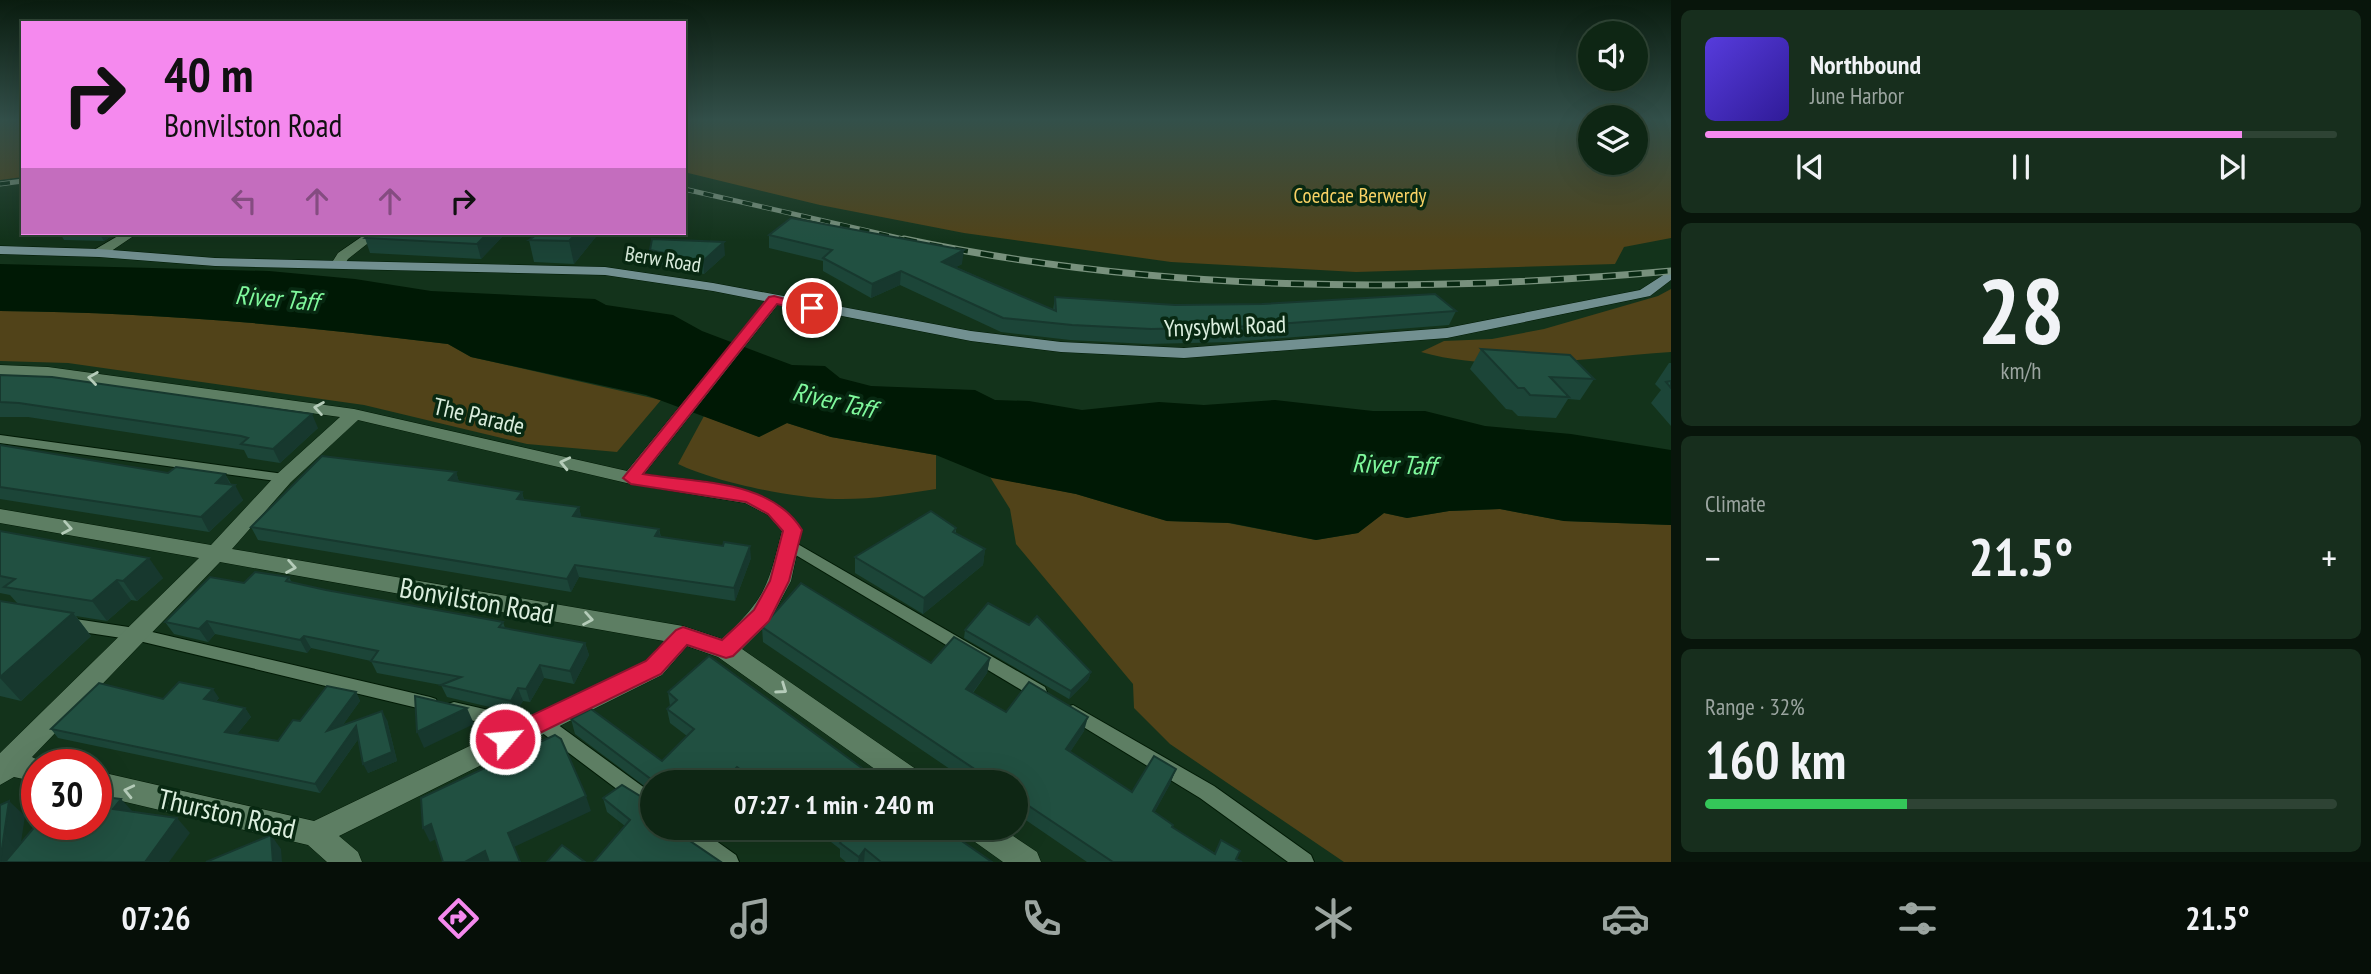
<!DOCTYPE html>
<html lang="en">
<head>
<meta charset="utf-8">
<style>
	:root { --surface:#0e2614; --page:#172e1d; --text:#f1f3f6; --muted:#9ba5a0; --line:#2e4334; --accent:#f589ee }
	body { margin:0; font-family:"PT Sans Narrow",sans-serif; background:var(--page); color:var(--text); height:100vh; display:flex; flex-direction:column; font-size:26px; white-space:nowrap }
	* { box-sizing:border-box; margin:0 }
	p { font-size:23px; color:var(--muted) }
	.icon { flex:none; width:38px; height:38px; fill:none; stroke:currentColor; stroke-width:2; stroke-linecap:round; stroke-linejoin:round }
	.map { position:relative; flex:1; overflow:hidden }
	.panel { display:flex; flex-direction:column; gap:10px; padding:10px; background:#08150b; width:700px }
	.panel>* { flex:none }
	.top-card { position:absolute; left:21px; top:21px; width:665px; height:214px; border-radius:0px; box-shadow:0 7px 28px #0002,0 0 0 2px var(--line); background:#f589ee; color:#111; overflow:hidden }
	.controls { position:absolute; left:1578px; top:21px; display:grid; gap:14px }
	.controls a { display:grid; place-items:center; width:70px; height:70px; border-radius:50%; background:var(--surface); box-shadow:0 7px 28px #0002,0 0 0 2px var(--line); font-size:35px }
	.speed { position:absolute; left:21px; top:749px; display:flex; gap:14px; font-size:35px; font-weight:700; text-align:center }
	.speed>* { display:grid; place-content:center; width:91px; height:91px; border-radius:50%; background:var(--surface); box-shadow:0 7px 28px #0002,0 0 0 2px var(--line); line-height:1 }
	.speed .limit { border:10px solid #d22; background:#fff; color:#111 }
	.pin { position:absolute; display:grid; place-items:center; width:60px; height:60px; color:#fff; margin:-30px; border:4px solid #fff; border-radius:50%; box-shadow:0 2px 7px #0007 }
	.me { position:absolute; width:77px; margin:-38px; rotate:63deg; stroke-linejoin:round; filter:drop-shadow(0 0 5px #0008) }
	.turn { display:flex; align-items:center; gap:24px; height:147px; padding:0 28px; font-size:32px }
	.turn .icon { width:91px; height:91px; stroke-width:2.5 }
	.turn b { display:block; font-size:49px; line-height:60px }
	.lanes { display:flex; align-items:center; height:66px; padding:0 28px; background:#0003; justify-content:center; gap:35px; direction:ltr }
	.lanes .off { opacity:.35 }
	.big { font-size:52px; font-weight:800; line-height:1.1 }
	.panel .card { flex:1; display:flex; flex-direction:column; justify-content:center; gap:10px; min-width:0; padding:0 24px; border-radius:10px; background:var(--page) }
	.panel .dial { align-items:center; gap:0 }
	.dial b { font-size:91px; line-height:1 }
	.song { display:flex; align-items:center; gap:21px }
	.cover { width:84px; height:84px; border-radius:10px; background:linear-gradient(135deg,hsl(250 70% 55%),hsl(250 70% 35%)) }
	.played { height:7px; border-radius:4px; background:linear-gradient(90deg,var(--accent) 85%,var(--line) 85%) }
	.keys { display:flex; justify-content:space-around; direction:ltr }
	.heat { display:flex; justify-content:space-between; align-items:center; font-size:38px; direction:ltr }
	.charge { height:10px; border-radius:5px; background:linear-gradient(90deg,#34c759 32%,var(--line) 0) }
	.trip { position:absolute; left:640px; top:770px; width:388px; height:70px; border-radius:35px; background:var(--surface); box-shadow:0 7px 28px #0002,0 0 0 2px var(--line); font-weight:800; line-height:70px; text-align:center }
	.menu { display:flex; height:112px; justify-content:space-around; align-items:center; background:#060f08; color:var(--muted) }
	.menu .icon { width:49px; height:49px }
	.menu .selected { color:var(--accent) }
	.menu b { font-size:32px; color:var(--text) }
	main { display:flex; flex:1; min-height:0 }
	.map>svg:first-child { display:block }
	.green { fill:#514319 }
	.water { fill:#001905 }
	.lines { fill:none; stroke-linecap:round; stroke-linejoin:round }
	.service-casing { stroke:#001a05; stroke-width:2 }
	.minor-casing { stroke:#001a05; stroke-width:1 }
	.secondary-casing { stroke:#001a05; stroke-width:1 }
	.service { fill:#5d7e63; fill-rule:evenodd }
	.minor { fill:#5d7e63; fill-rule:evenodd }
	.secondary { fill:#729091; fill-rule:evenodd }
	.rail-far1-casing { stroke:#78917d; stroke-width:5 }
	.rail-casing { stroke:#78917d; stroke-width:7 }
	.rail-far1 { stroke:#082912; stroke-width:3.5; stroke-dasharray:10; stroke-linecap:butt }
	.rail { stroke:#082912; stroke-width:4.5; stroke-dasharray:13; stroke-linecap:butt }
	.wall { fill:#1c4538 }
	.shaded-wall { fill:#17382e }
	.building { fill:#215041; stroke:#17382e; stroke-width:2 }
	.oneway { stroke:#b5ccb9 }
	.route { fill:#e11d48; stroke:#92132f; stroke-width:2 }
	.labels { text-anchor:middle; dominant-baseline:central; stroke-width:7; stroke-linejoin:round; paint-order:stroke }
	.far-park-label { font-size:21px; fill:#f9d265; stroke:#082912 }
	.far-street-label { font-size:21px; fill:#dbeede; stroke:#082912 }
	.street-label { font-size:24px; fill:#dbeede; stroke:#082912 }
	.water-label { font-size:26px; font-style:italic; fill:#7ff89c; stroke:#082912 }
	.near-street-label { font-size:28px; fill:#dbeede; stroke:#082912 }
</style>
</head>
<body>
<main>
<div class="map">
<svg width="1671" height="862" viewBox="0 0 1671 862">
	<rect width="100%" height="100%" fill="#13331b"/>
	<g class="green">
		<path d="M0,120H23V177L0,180Z"/>
		<path d="M684,120H1591V163H1636V120H1671V238L1624,247L1615,264L1356,272L1171,262L964,233L820,205L684,172Z"/>
		<path d="M1671,289V352C1592,357 1497,374 1421,352L1444,341L1492,339L1544,329L1658,296Z"/>
		<path d="M0,311C151,312 298,325 448,344L471,357L661,400L617,452L527,444L364,405L68,363L0,361Z"/>
		<path d="M704,416L759,437L787,423L831,437L936,455V489C903,494 869,500 835,499C792,498 715,482 678,464Z"/>
		<path d="M990,477L1076,494L1167,521L1228,523L1316,540L1358,533L1384,513L1407,518L1449,511L1500,509L1564,521L1671,525V862H1344L1170,744L1134,708L1133,684L1016,544L1010,509Z"/>
	</g>
	<path class="water" d="M0,264L269,271L355,279L431,291L595,299L606,305L673,315L702,331L792,365L825,366L840,378L871,386L975,390L995,400L1029,401L1082,410L1159,402L1204,405L1275,400L1373,411H1425L1485,426L1571,434L1671,450V525L1564,521L1500,509L1449,511L1407,518L1384,513L1358,533L1316,540L1230,523L1167,521L1076,494L992,478L936,455L831,437L787,423L759,437L646,395L471,357L448,344C298,325 151,312 0,311Z"/>
	<g class="lines">
		<defs>
			<g id="service">
				<path d="M0,435L284,474L291,478L284,482L0,443Z"/>
				<path d="M789,539L1045,687L1047,692L1045,697L1039,699L1033,697L784,548L782,544L784,540Z"/>
				<path d="M69,618L135,628L430,697L436,699L438,704L436,709L430,711L135,640L69,630L63,628L61,624L63,620Z"/>
				<path d="M454,702L532,720L534,716L540,714L546,716L653,794V814L646,811L537,729L535,732L529,735L454,716L448,714L445,709L448,704Z"/>
				<path d="M1073,705L1214,786L1311,855L1314,862H1288L1200,798L1067,717L1064,712L1067,707Z"/>
				<path d="M674,828H698L736,855L739,862H713L676,834Z"/>
			</g>
			<g id="minor">
				<path d="M123,233H138L104,256H94V250Z"/>
				<path d="M367,233H381L348,259L343,267H333L331,264L338,253Z"/>
				<path d="M774,296L779,297V303L644,474C696,482 773,480 802,530L791,581L769,622L742,649L923,774L927,782H893L718,657L687,646L662,675L339,836L358,852L362,862H327L308,845L96,795V771L314,821L646,661L664,641L220,562L32,757L48,765H37V782L14,777L0,785V753L199,558L0,523V509L211,545L277,474L340,417L48,377L0,375V365L48,367L354,409L627,471L769,297ZM358,420L631,484L745,503L768,515L782,531C768,587 765,599 722,639L683,626L232,549L291,482Z"/>
				<path d="M964,828H1001L1037,852L1041,862H1003L968,837Z"/>
			</g>
			<path id="secondary" d="M0,246L99,249L215,258L605,267L713,283L971,331L1061,342L1184,348L1447,328L1640,290L1671,270V280L1650,296L1447,338L1184,358L1061,352L971,341L713,291L605,275L215,266L99,257L0,254Z"/>
		</defs>
		<use href="#service" class="service-casing"/>
		<use href="#minor" class="minor-casing"/>
		<use href="#secondary" class="secondary-casing"/>
		<use href="#service" class="service"/>
		<use href="#minor" class="minor"/>
		<use href="#secondary" class="secondary"/>
		<defs>
			<g id="rail-far1">
				<path d="M0,184L23,181"/>
				<path d="M684,189L912,241"/>
			</g>
			<path id="rail" d="M904,239C1156,292 1415,294 1671,271"/>
		</defs>
		<use href="#rail-far1" class="rail-far1-casing"/>
		<use href="#rail" class="rail-casing"/>
		<use href="#rail-far1" class="rail-far1"/>
		<use href="#rail" class="rail"/>
	</g>
	<g class="wall">
		<path d="M60,233H116L104,241L64,240Z"/>
		<path d="M372,233H506L481,259L370,253L365,238Z"/>
		<path d="M599,233L574,264L534,262L529,240Z"/>
		<path d="M769,235L962,264L956,267L1053,310L1055,297L1175,305L1456,311L1449,325L1231,342L1148,344L1070,340L1001,332L900,285L871,298L823,271V261L769,248Z"/>
		<path d="M650,250L725,255L704,274L652,263Z"/>
		<path d="M1481,349L1594,379L1580,400L1568,399L1556,418L1518,416L1512,410L1506,409L1470,369Z"/>
		<path d="M1669,363H1671V426L1651,403L1661,390L1655,384Z"/>
		<path d="M0,375L318,428L280,463L248,458L244,450L28,417H0Z"/>
		<path d="M0,445L168,473L225,474L231,484L243,500L209,532L0,499Z"/>
		<path d="M456,472L459,482L522,492L524,500L579,507L581,517L659,529L661,537L751,558L735,601L579,577L571,592L258,540L251,527Z"/>
		<path d="M956,528V534L985,549L983,565L923,614L855,573V557Z"/>
		<path d="M0,531L163,578L137,601L131,600L107,621L76,616L91,636L21,701L0,696V601L18,604L10,595L0,593Z"/>
		<path d="M289,577L292,583L326,590L503,622L505,628L585,643L589,655L574,684L544,678L530,702L523,701L515,713L447,697L441,685L377,673L371,661L311,648L307,653L215,634L208,642L174,634L165,622L244,583Z"/>
		<path d="M762,627L931,663L990,658L987,673L973,693L1006,712L1084,731L1070,752L1132,792L1176,769L1170,784L1154,813L1172,827L1215,853L1236,859L1242,862H1087L1017,814V782H969L763,642Z"/>
		<path d="M965,630L1091,672L1088,680L1069,699L964,638Z"/>
		<path d="M356,692L360,701L342,726L387,720L397,761L368,773L359,738L320,793L58,738L51,729L163,699L219,698L216,702L245,708L251,717L237,734L278,741L300,721Z"/>
		<path d="M668,692L881,782H653V828L625,826L607,812L603,798L650,802L651,791L575,734L571,719L662,761L687,736L670,723L667,709L670,706Z"/>
		<path d="M813,828H943L992,862H846L840,857V849Z"/>
	</g>
	<g class="shaded-wall">
		<path d="M99,233H116L104,241Z"/>
		<path d="M488,233H506L481,259L477,244Z"/>
		<path d="M577,233H599L574,264L569,241Z"/>
		<path d="M724,242L725,255L704,274L703,261Z"/>
		<path d="M964,250L962,264L941,275L942,262Z"/>
		<path d="M901,271L900,285L871,298L872,284Z"/>
		<path d="M312,414L318,428L280,463L273,449Z"/>
		<path d="M456,472L460,485L449,480Z"/>
		<path d="M225,474L232,488L235,485L243,500L209,532L201,517L216,483Z"/>
		<path d="M522,492L525,504L517,499Z"/>
		<path d="M579,507L582,520L573,516Z"/>
		<path d="M659,529L661,542L655,536Z"/>
		<path d="M750,546L751,558L735,601L734,588Z"/>
		<path d="M985,549L983,565L923,614L924,598Z"/>
		<path d="M149,558L163,578L137,601L123,581Z"/>
		<path d="M575,565L579,577L571,592L567,579Z"/>
		<path d="M117,580L131,600L107,621L92,601Z"/>
		<path d="M73,613L91,636L21,701L0,678Z"/>
		<path d="M207,621L215,634L208,642L199,629Z"/>
		<path d="M304,636L311,648L307,653L300,640Z"/>
		<path d="M585,643L589,655L574,684L570,671Z"/>
		<path d="M990,658L987,673L964,704L966,689Z"/>
		<path d="M540,665L544,678L530,702L526,689Z"/>
		<path d="M1091,672L1088,680L1069,699L1071,691Z"/>
		<path d="M518,688L523,701L515,713L511,701Z"/>
		<path d="M213,689L219,698L210,708L204,699Z"/>
		<path d="M356,692L360,701L332,740L327,731Z"/>
		<path d="M245,708L251,717L231,741L225,732Z"/>
		<path d="M467,708L474,724L424,748L417,732Z"/>
		<path d="M382,711L387,720L397,761L368,773L363,764Z"/>
		<path d="M1088,717L1084,731L1062,764L1066,749Z"/>
		<path d="M356,726L361,735L320,793L315,784Z"/>
		<path d="M737,767L738,782H722Z"/>
		<path d="M1176,769L1170,784L1147,826L1153,811Z"/>
		<path d="M586,796L591,811L514,847L508,833Z"/>
		<path d="M121,799L135,814L113,809Z"/>
		<path d="M9,801L25,816L18,862H0Z"/>
		<path d="M177,818L190,833L169,862H145Z"/>
		<path d="M431,824L438,838L430,842L423,828Z"/>
		<path d="M271,835L281,849L282,862H273Z"/>
		<path d="M865,849L864,862H858L859,857Z"/>
		<path d="M485,851L490,862H465Z"/>
	</g>
	<g class="building">
		<path d="M791,218L964,250L942,262L1056,311L1055,297L1175,305L1262,304L1435,294L1456,311L1235,327L1151,329L1072,325L1003,318L901,271L872,284L823,258L832,250L769,235Z"/>
		<path d="M372,233H488L477,244L365,238Z"/>
		<path d="M539,233H577L569,241L529,240Z"/>
		<path d="M652,239L724,242L703,261L650,250Z"/>
		<path d="M1481,349L1570,355L1594,379L1550,377L1569,397L1530,395L1524,388H1518Z"/>
		<path d="M0,375L52,377L312,414L273,449L241,444L248,438L241,436L19,403L0,402Z"/>
		<path d="M1671,381V388L1666,382Z"/>
		<path d="M0,445L168,473L176,467L225,474L216,483L235,485L201,517L0,487Z"/>
		<path d="M322,456L456,472L449,480L522,492L517,499L579,507L573,516L659,529L655,536L723,546L724,542L750,546L734,588L575,565L567,579L251,527Z"/>
		<path d="M931,511L956,528L953,532L985,549L924,598L855,557Z"/>
		<path d="M0,531L149,558L123,581L117,580L92,601L4,587L15,579L0,576Z"/>
		<path d="M255,572L289,577L286,581L326,590L503,622L499,627L585,643L570,671L540,665L526,689L518,688L511,701L441,685L461,677L371,661L378,651L304,636L300,640L207,621L199,629L165,622L210,577L244,583Z"/>
		<path d="M801,583L931,663L954,637L990,658L966,689L1006,712L1029,682L1088,717L1066,749L1132,792L1154,756L1176,769L1153,811L1173,825L1172,827L1215,854L1221,840L1240,851L1236,859L1242,862H1113L1017,798V782H994L762,627Z"/>
		<path d="M0,601L73,613L0,677Z"/>
		<path d="M988,603L1029,625L1037,616L1091,672L1071,691L965,630Z"/>
		<path d="M709,656L881,782H757L737,767L722,782H653V828H676L674,830L721,862H594L630,820L603,798L622,785L650,802L652,780L571,719L591,709L662,761L694,729L667,709L677,700L668,692Z"/>
		<path d="M179,682L213,689L204,699L245,708L225,732L278,741L293,720L300,721L327,686L356,692L327,731L382,711L392,752L363,764L356,726L315,784L51,729L99,683L163,699Z"/>
		<path d="M415,696L467,708L417,732Z"/>
		<path d="M555,735L561,739L586,796L508,833L520,862H489L485,851L465,862H443L431,824L423,828L421,798Z"/>
		<path d="M96,796L121,799L113,809L177,818L145,862H5L37,824H96Z"/>
		<path d="M9,801L0,862V805Z"/>
		<path d="M830,828H943L992,862H881L865,849L859,857L840,843L843,838Z"/>
		<path d="M271,835L273,862H206Z"/>
		<path d="M562,845L585,862H547Z"/>
	</g>
	<defs><path id="oneway-chevron" d="M-2-3.5L2.5 0L-2 3.5" fill="none" stroke-width="1.6" stroke-linecap="round" stroke-linejoin="round" transform="scale(1.75)"/></defs>
	<g class="oneway">
		<use href="#oneway-chevron" transform="translate(93 378) rotate(-172)"/>
		<use href="#oneway-chevron" transform="translate(319 408) rotate(-171)"/>
		<use href="#oneway-chevron" transform="translate(565 463) rotate(-167)"/>
		<use href="#oneway-chevron" transform="translate(67 528) rotate(10)"/>
		<use href="#oneway-chevron" transform="translate(291 567) rotate(10)"/>
		<use href="#oneway-chevron" transform="translate(588 619) rotate(10)"/>
		<use href="#oneway-chevron" transform="translate(782 689) rotate(35)"/>
		<use href="#oneway-chevron" transform="translate(129 791) rotate(-167)"/>
	</g>
	<linearGradient id="sky" x2="0" y2="1"><stop stop-color="#0a1c0f"/><stop offset="0.5" stop-color="#33504a"/><stop offset="1" stop-color="#33504a" stop-opacity="0"/></linearGradient>
	<rect width="1671" height="240" fill="url(#sky)"/>
	<path class="route" d="M774,296L819,308L812,312L777,304L643,474C696,483 771,479 802,530L789,581L769,621L733,656L726,658L687,645L661,674L513,746L505,749L497,746L494,739L497,732L646,661L676,630L683,627L722,640L754,610L770,581L783,531L768,514L746,502L631,484L623,478L769,297Z"/>
	<g class="labels">
		<g class="far-park-label">
			<text x="1360" y="195">Coedcae Berwerdy</text>
		</g>
		<g class="far-street-label">
			<text transform="translate(663 259) rotate(9)">Berw Road</text>
		</g>
		<g class="street-label">
			<text transform="translate(1225 326) rotate(-2)">Ynysybwl Road</text>
			<text transform="translate(479 416) rotate(13)">The Parade</text>
		</g>
		<g class="water-label">
			<text transform="translate(277 298) rotate(5)">River Taff</text>
			<text transform="translate(834 400) rotate(13)">River Taff</text>
			<text transform="translate(1394 464) rotate(2)">River Taff</text>
		</g>
		<g class="near-street-label">
			<text transform="translate(477 600) rotate(10)">Bonvilston Road</text>
			<text transform="translate(227 813) rotate(13)">Thurston Road</text>
		</g>
	</g>
</svg>
<div class="controls">
<a><svg class="icon" aria-label="sound" viewBox="0 0 24 24"><path d="M4 9h4l5-4v14l-5-4H4zM17 9q2 3 0 6"/></svg></a>
<a><svg class="icon" aria-label="layers" viewBox="0 0 24 24"><path d="M12 4l9 5-9 5-9-5zM3 14l9 5 9-5"/></svg></a>
</div>
<div class="speed"><div class="limit">30</div></div>
<div class="pin" style="left:812px;top:308px;background:#d93025"><svg class="icon" aria-label="arrive" viewBox="0 0 24 24"><path d="M6 21V4h12l-3 4 3 4H6"/></svg></div>
<svg class="me" style="left:505px;top:739px" viewBox="-20 -20 40 40"><circle r="17" fill="#e11d48" stroke="#fff" stroke-width="3"/><path d="M0-11L8 9 0 5-8 9z" fill="#fff"/></svg>
<div class="trip">07:27 · 1 min · 240 m</div>
<div class="top-card">
<div class="turn"><svg class="icon" aria-label="right" viewBox="0 0 24 24"><path d="M7 20v-9h11M14 6l5 5-5 5"/></svg><div><b>40 m</b>Bonvilston Road</div></div>
<div class="lanes"><svg class="icon off" aria-label="left" viewBox="0 0 24 24"><path d="M17 20v-9H6M10 6l-5 5 5 5"/></svg><svg class="icon off" aria-label="ahead" viewBox="0 0 24 24"><path d="M12 20V5M6 11l6-6 6 6"/></svg><svg class="icon off" aria-label="ahead" viewBox="0 0 24 24"><path d="M12 20V5M6 11l6-6 6 6"/></svg><svg class="icon" aria-label="right" viewBox="0 0 24 24"><path d="M7 20v-9h11M14 6l5 5-5 5"/></svg></div>
</div>
</div>
<section class="panel">
<div class="card">
<div class="song"><i class="cover"></i><div><b>Northbound</b><p>June Harbor</p></div></div>
<div class="played"></div>
<div class="keys"><svg class="icon" aria-label="previous" viewBox="0 0 24 24"><path d="M18 5L8 12l10 7zM5 5v14"/></svg><svg class="icon" aria-label="pause" viewBox="0 0 24 24"><path d="M8 5v14M16 5v14"/></svg><svg class="icon" aria-label="next" viewBox="0 0 24 24"><path d="M6 5l10 7-10 7zM19 5v14"/></svg></div>
</div>
<div class="card dial"><b>28</b><p>km/h</p></div>
<div class="card"><p>Climate</p>
<div class="heat"><a>−</a><b class="big">21.5°</b><a>+</a></div>
</div>
<div class="card"><p>Range · 32%</p><b class="big">160 km</b><div class="charge"></div></div>
</section>
</main>
<nav class="menu">
<b>07:26</b>
<svg class="icon selected" aria-label="directions" viewBox="0 0 24 24"><path d="M12 3l9 9-9 9-9-9zM9 14v-3h6M13 9l2 2-2 2"/></svg>
<svg class="icon" aria-label="music" viewBox="0 0 24 24"><path d="M9 18V5l10-2v13"/><circle cx="6" cy="18" r="3"/><circle cx="16" cy="16" r="3"/></svg>
<svg class="icon" aria-label="phone" viewBox="0 0 24 24"><path d="M5 4h4l2 5-3 2q2 4 5 5l2-3 5 2v4C11 20 4 13 5 4z"/></svg>
<svg class="icon" aria-label="climate" viewBox="0 0 24 24"><path d="M12 3v18M4 7l16 10M4 17L20 7"/></svg>
<svg class="icon" aria-label="car" viewBox="0 0 24 24"><path d="M5 17H2v-5l4-1 3-4h7l3 4 3 1v5h-3M9 17h6M6 11h13"/><circle cx="7" cy="17" r="2"/><circle cx="17" cy="17" r="2"/></svg>
<svg class="icon" aria-label="filters" viewBox="0 0 24 24"><path d="M4 7h16M4 17h16"/><circle cx="9" cy="7" r="2"/><circle cx="15" cy="17" r="2"/></svg>
<b>21.5°</b>
</nav>
</body>
</html>
